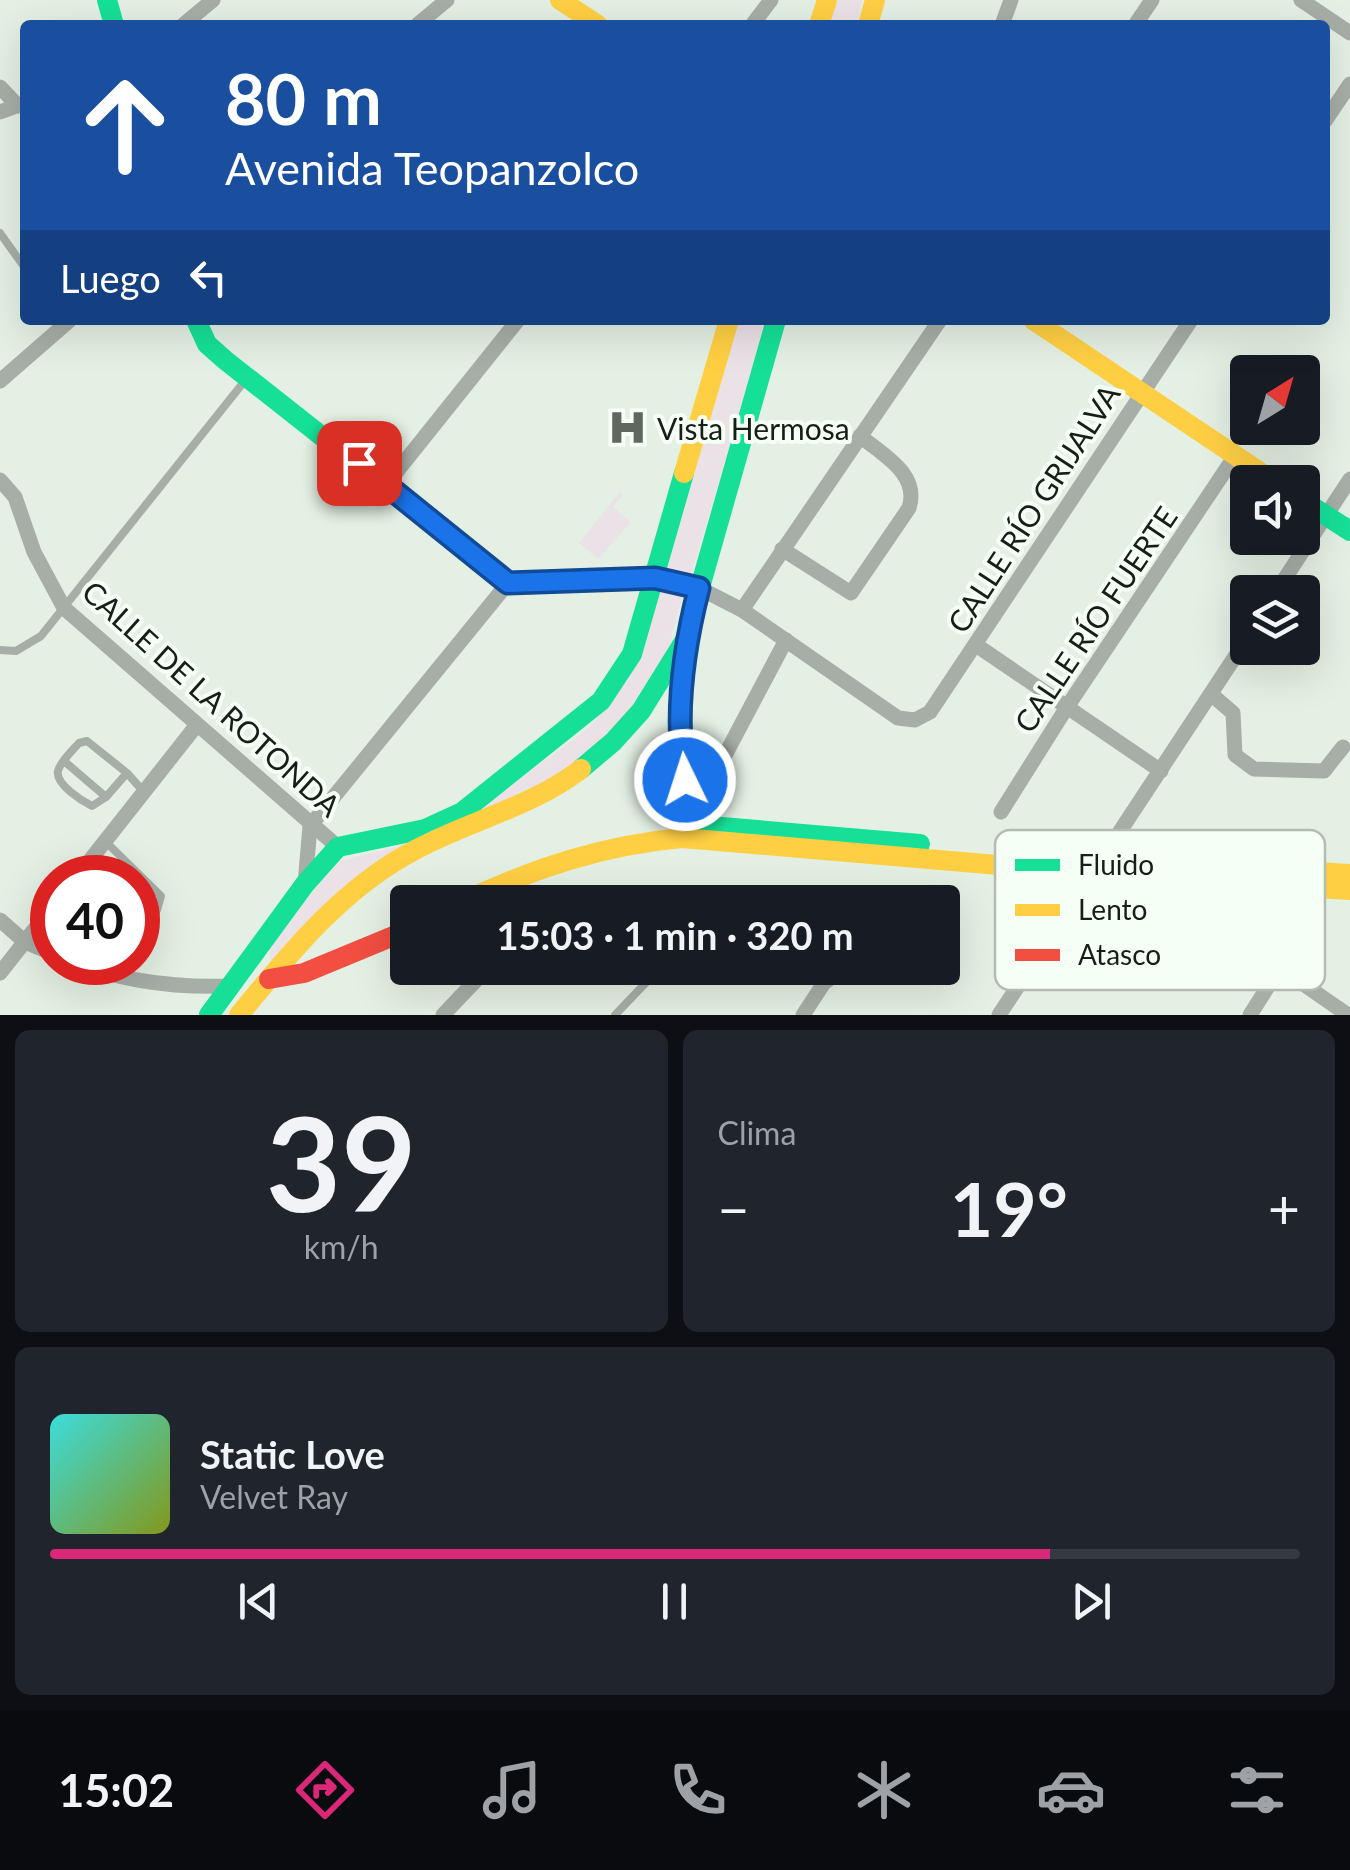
<!DOCTYPE html>
<html lang="es">
<head>
<meta charset="utf-8">
<style>
	:root { --surface:#171b24; --page:#20242c; --text:#f1f3f6; --muted:#9ea1a6; --line:#363941; --accent:#db2777 }
	body { margin:0; font-family:Lato,sans-serif; background:var(--page); color:var(--text); height:100vh; display:flex; flex-direction:column; font-size:38px; white-space:nowrap }
	* { box-sizing:border-box; margin:0 }
	p { font-size:32px; color:var(--muted) }
	.icon { flex:none; width:55px; height:55px; fill:none; stroke:currentColor; stroke-width:2; stroke-linecap:round; stroke-linejoin:round }
	.map { position:relative; height:1015px; overflow:hidden }
	.sheet { display:flex; flex-direction:column; gap:15px; padding:15px; background:#0d0f14; flex:1 }
	.sheet>* { flex:none }
	.top-card { position:absolute; left:20px; top:20px; width:1310px; height:305px; border-radius:10px; box-shadow:0 10px 40px #0002; background:#1a4fa0; color:#fff; overflow:hidden }
	.needle { width:65px; rotate:37deg }
	.buttons { position:absolute; left:1230px; top:355px; display:grid; gap:20px }
	.buttons a { display:grid; place-items:center; width:90px; height:90px; border-radius:10px; background:var(--surface); box-shadow:0 10px 40px #0002; font-size:50px }
	.speed { position:absolute; left:30px; top:855px; display:flex; gap:20px; font-size:50px; font-weight:700; text-align:center }
	.speed>* { display:grid; place-content:center; width:130px; height:130px; border-radius:50%; background:var(--surface); box-shadow:0 10px 40px #0002; line-height:1 }
	.speed .limit { border:15px solid #d22; background:#fff; color:#111 }
	.pin { position:absolute; display:grid; place-items:center; width:85px; height:85px; color:#fff; margin:-42px; border-radius:20px; box-shadow:0 5px 15px #0006 }
	.me { position:absolute; width:110px; margin:-55px; rotate:356deg; stroke-linejoin:round; filter:drop-shadow(0 0 8px #0008) }
	.turn { display:flex; align-items:center; gap:35px; height:210px; padding:0 40px; font-size:45px }
	.turn .icon { width:130px; height:130px; stroke-width:2.5 }
	.turn b { display:block; font-size:70px; line-height:85px }
	.then { display:flex; align-items:center; height:95px; padding:0 40px; background:#0003; gap:20px; font-size:38px }
	.big { font-size:75px; font-weight:700; line-height:1.1 }
	.sheet .widget { flex:1; display:flex; flex-direction:column; justify-content:center; gap:15px; min-width:0; padding:0 35px; border-radius:15px; background:var(--page) }
	.sheet .dial { align-items:center; gap:0 }
	.dial b { font-size:130px; line-height:1 }
	.song { display:flex; align-items:center; gap:30px }
	.cover { width:120px; height:120px; border-radius:15px; background:linear-gradient(135deg,hsl(180 70% 55%),hsl(70 70% 35%)) }
	.played { height:10px; border-radius:5px; background:linear-gradient(90deg,var(--accent) 80%,var(--line) 80%) }
	.keys { display:flex; justify-content:space-around; direction:ltr }
	.heat { display:flex; justify-content:space-between; align-items:center; font-size:55px; direction:ltr }
	.sheet .tiles { flex:1; display:grid; gap:15px; grid-template-columns:1fr 1fr }
	.widget:last-child { grid-column:span 2 }
	.trip { position:absolute; left:390px; top:885px; width:570px; height:100px; border-radius:10px; background:var(--surface); box-shadow:0 10px 40px #0002; font-weight:700; line-height:100px; text-align:center }
	.menu { display:flex; height:160px; justify-content:space-around; align-items:center; background:#090b0e; color:var(--muted) }
	.menu .icon { width:70px; height:70px }
	.menu .current { color:var(--accent) }
	.menu b { font-size:45px; color:var(--text) }
	.map>svg:first-child { display:block }
	.green { fill:#ebe2e8 }
	.lines { fill:none; stroke-linecap:round; stroke-linejoin:round }
	.lane { stroke:#a7ada7; stroke-width:8 }
	.street { stroke:#a7ada7; stroke-width:15 }
	.fast { stroke:#16e098; stroke-width:20 }
	.slow { stroke:#ffcf43; stroke-width:20 }
	.jam { stroke:#f24e42; stroke-width:20 }
	.route-casing { stroke:#114b97; stroke-width:25 }
	.route { stroke:#1a73e8; stroke-width:18 }
	.labels { text-anchor:middle; dominant-baseline:central; stroke-width:8; stroke-linejoin:round; paint-order:stroke }
	.poi-label { font-size:30px; fill:#161f17; stroke:#f5fff6; text-anchor:start }
	.street-label { font-size:30px; fill:#161f17; stroke:#f5fff6 }
	.key { fill:#f5fff6; stroke:#b2bcb3; stroke-width:2.5 }
	.key-label { font-size:28px; fill:#161f17 }
</style>
</head>
<body>
<div class="map">
<svg width="1350" height="1015" viewBox="0 0 1350 1015">
	<rect width="100%" height="100%" fill="#e4f0e4"/>
	<g class="green">
		<path d="M834,0H862L857,25H826Z"/>
		<path d="M735,320H768L690,578L659,575Z"/>
		<path d="M620,492L623,494L613,507L631,522L598,559L579,543Z"/>
		<path d="M658,589L678,591L682,596L668,652L636,710L543,791L453,828L585,731L601,714Z"/>
		<path d="M403,845L274,962L270,959L269,950L319,883L341,861Z"/>
		<path d="M847,887L913,892L912,902H846Z"/>
	</g>
	<g class="lines">
		<g class="lane">
			<path d="M0,233L25,268"/>
			<path d="M0,650L16,651L41,636L247,378"/>
			<path d="M64,761L106,797"/>
			<path d="M127,773L106,797L92,806C82,801 55,784 58,771C60,762 73,750 79,743L87,741L127,773L143,791"/>
			<path d="M105,841L161,896L157,910L138,936"/>
			<path d="M671,968L677,973"/>
			<path d="M615,1015L660,968"/>
		</g>
		<g class="street">
			<path d="M1301,0L1350,33"/>
			<path d="M183,25L213,0"/>
			<path d="M417,25L447,0"/>
			<path d="M752,25L771,0"/>
			<path d="M1002,25L1011,0"/>
			<path d="M1135,25L1152,0"/>
			<path d="M0,87L18,106"/>
			<path d="M0,112L25,103"/>
			<path d="M1325,121L1350,84"/>
			<path d="M0,381L70,320"/>
			<path d="M0,480L15,497L34,552L64,608L338,847"/>
			<path d="M386,485L518,320"/>
			<path d="M782,549L851,593L909,508C920,474 883,455 860,436"/>
			<path d="M699,588L742,610L898,718L915,720L930,712L1191,320"/>
			<path d="M1276,592L1350,479"/>
			<path d="M742,610L940,320"/>
			<path d="M976,645L1161,771"/>
			<path d="M1211,694L1233,713L1235,755L1254,769L1324,771L1343,747"/>
			<path d="M714,776L786,640"/>
			<path d="M1001,812L1067,707L1235,456"/>
			<path d="M76,878L196,726"/>
			<path d="M1153,880L1348,1015"/>
			<path d="M305,884L310,826L508,583"/>
			<path d="M0,920L25,942L52,953"/>
			<path d="M75,962C126,983 179,988 233,986"/>
			<path d="M0,973L52,907"/>
			<path d="M443,1015L481,975"/>
			<path d="M803,1015L824,983L843,969"/>
			<path d="M999,1015L1248,637"/>
			<path d="M1250,1015L1279,969"/>
		</g>
		<g class="fast">
			<path d="M107,0L114,25"/>
			<path d="M196,320L207,344L225,360L508,583L655,578L699,588"/>
			<path d="M1302,500L1350,531"/>
			<path d="M685,652C683,686 672,795 696,819C698,821 707,825 710,826L920,844"/>
			<path d="M581,769L613,742L641,711L685,640L776,320"/>
			<path d="M209,1015L305,884L338,847L425,829L462,812L601,701L632,654L684,473"/>
		</g>
		<g class="slow">
			<path d="M560,0L598,25"/>
			<path d="M819,25L827,0"/>
			<path d="M868,25L875,0"/>
			<path d="M1033,320L1275,482"/>
			<path d="M684,473L729,320"/>
			<path d="M1078,857L1350,874"/>
			<path d="M463,902C534,868 604,845 682,838L1150,878L1350,890"/>
			<path d="M239,1015C290,953 344,886 417,849C471,820 532,807 581,769"/>
		</g>
		<path class="jam" d="M269,979L304,973L408,930"/>
	</g>
	<g class="lines">
		<defs>
			<path id="route" d="M359,463L508,583L655,578L699,588C683,650 674,717 685,780"/>
		</defs>
		<use href="#route" class="route-casing"/>
		<use href="#route" class="route"/>
	</g>
	<defs>
		<symbol id="hospital-bare" viewBox="-9 -9 18 18"><path d="M-5-5h3v3.5h4V-5h3V5h-3V1.5h-4V5h-3Z" fill="#5e685f" stroke="#f5fff6" stroke-width="2.5" paint-order="stroke"/></symbol>
	</defs>
	<g fill-rule="evenodd">
		<use href="#hospital-bare" x="600" y="400" width="55" height="55"/>
	</g>
	<g class="labels">
		<g class="poi-label">
			<text x="657" y="428">Vista Hermosa</text>
		</g>
		<g class="street-label">
			<text transform="translate(1033 508) rotate(-57)">CALLE RÍO GRIJALVA</text>
			<text transform="translate(1095 619) rotate(-56)">CALLE RÍO FUERTE</text>
			<text transform="translate(212 698) rotate(42)">CALLE DE LA ROTONDA</text>
		</g>
	</g>
	<rect x="995" y="830" width="330" height="160" rx="15" class="key"/>
	<rect x="1015" y="859" width="45" height="12" fill="#16e098"/>
	<rect x="1015" y="904" width="45" height="12" fill="#ffcf43"/>
	<rect x="1015" y="949" width="45" height="12" fill="#f24e42"/>
	<g class="key-label">
		<text x="1078" y="875">Fluido</text>
		<text x="1078" y="920">Lento</text>
		<text x="1078" y="965">Atasco</text>
	</g>
</svg>
<div class="buttons">
<a><svg class="needle" viewBox="-14 -14 28 28"><path d="M0-13l5 13h-10z" fill="#e53935"/><path d="M0 13l5-13h-10z" fill="#9ea1a6"/></svg></a>
<a><svg class="icon" aria-label="sound" viewBox="0 0 24 24"><path d="M4 9h4l5-4v14l-5-4H4zM17 9q2 3 0 6"/></svg></a>
<a><svg class="icon" aria-label="layers" viewBox="0 0 24 24"><path d="M12 4l9 5-9 5-9-5zM3 14l9 5 9-5"/></svg></a>
</div>
<div class="speed"><div class="limit">40</div></div>
<div class="pin" style="left:359px;top:463px;background:#d93025"><svg class="icon" aria-label="arrive" viewBox="0 0 24 24"><path d="M6 21V4h12l-3 4 3 4H6"/></svg></div>
<svg class="me" style="left:685px;top:780px" viewBox="-20 -20 40 40"><circle r="17" fill="#1a73e8" stroke="#fff" stroke-width="3"/><path d="M0-11L8 9 0 5-8 9z" fill="#fff"/></svg>
<div class="trip">15:03 · 1 min · 320 m</div>
<div class="top-card">
<div class="turn"><svg class="icon" aria-label="ahead" viewBox="0 0 24 24"><path d="M12 20V5M6 11l6-6 6 6"/></svg><div><b>80 m</b>Avenida Teopanzolco</div></div>
<div class="then">Luego<svg class="icon" aria-label="left" viewBox="0 0 24 24"><path d="M17 20v-9H6M10 6l-5 5 5 5"/></svg></div>
</div>
</div>
<section class="sheet">
<div class="tiles">
<div class="widget dial"><b>39</b><p>km/h</p></div>
<div class="widget"><p>Clima</p>
<div class="heat"><a>−</a><b class="big">19°</b><a>+</a></div>
</div>
<div class="widget">
<div class="song"><i class="cover"></i><div><b>Static Love</b><p>Velvet Ray</p></div></div>
<div class="played"></div>
<div class="keys"><svg class="icon" aria-label="previous" viewBox="0 0 24 24"><path d="M18 5L8 12l10 7zM5 5v14"/></svg><svg class="icon" aria-label="pause" viewBox="0 0 24 24"><path d="M8 5v14M16 5v14"/></svg><svg class="icon" aria-label="next" viewBox="0 0 24 24"><path d="M6 5l10 7-10 7zM19 5v14"/></svg></div>
</div>
</div>
</section>
<nav class="menu">
<b>15:02</b>
<svg class="icon current" aria-label="directions" viewBox="0 0 24 24"><path d="M12 3l9 9-9 9-9-9zM9 14v-3h6M13 9l2 2-2 2"/></svg>
<svg class="icon" aria-label="music" viewBox="0 0 24 24"><path d="M9 18V5l10-2v13"/><circle cx="6" cy="18" r="3"/><circle cx="16" cy="16" r="3"/></svg>
<svg class="icon" aria-label="phone" viewBox="0 0 24 24"><path d="M5 4h4l2 5-3 2q2 4 5 5l2-3 5 2v4C11 20 4 13 5 4z"/></svg>
<svg class="icon" aria-label="climate" viewBox="0 0 24 24"><path d="M12 3v18M4 7l16 10M4 17L20 7"/></svg>
<svg class="icon" aria-label="car" viewBox="0 0 24 24"><path d="M5 17H2v-5l4-1 3-4h7l3 4 3 1v5h-3M9 17h6M6 11h13"/><circle cx="7" cy="17" r="2"/><circle cx="17" cy="17" r="2"/></svg>
<svg class="icon" aria-label="filters" viewBox="0 0 24 24"><path d="M4 7h16M4 17h16"/><circle cx="9" cy="7" r="2"/><circle cx="15" cy="17" r="2"/></svg>
</nav>
</body>
</html>
